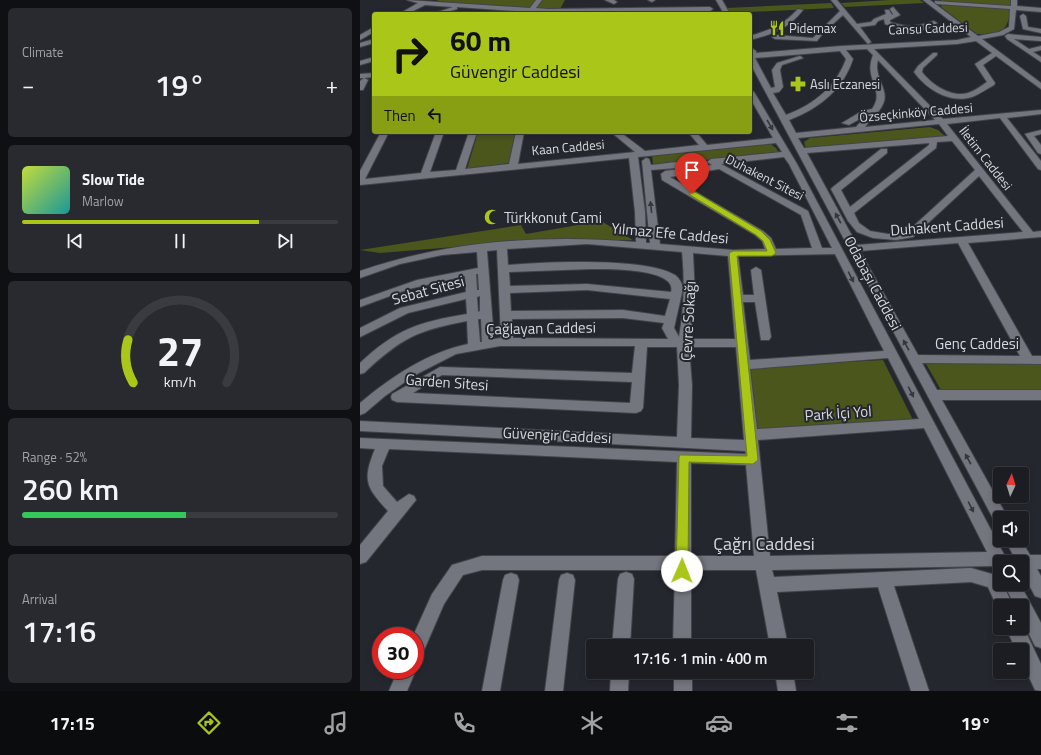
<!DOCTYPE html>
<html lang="en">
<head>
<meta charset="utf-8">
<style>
	:root { --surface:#1b1d22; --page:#282a2f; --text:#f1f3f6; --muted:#a0a2a5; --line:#393b40; --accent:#aac719 }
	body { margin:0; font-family:"Titillium Web",sans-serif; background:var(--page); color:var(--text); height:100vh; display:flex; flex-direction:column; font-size:15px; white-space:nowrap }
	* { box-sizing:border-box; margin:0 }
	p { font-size:13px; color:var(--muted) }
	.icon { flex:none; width:22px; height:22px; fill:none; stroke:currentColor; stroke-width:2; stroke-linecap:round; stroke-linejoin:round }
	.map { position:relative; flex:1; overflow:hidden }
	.sheet { display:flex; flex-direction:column; gap:8px; padding:8px; background:#0f1013; width:360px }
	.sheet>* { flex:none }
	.guide { position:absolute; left:12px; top:12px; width:380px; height:122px; border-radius:4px; box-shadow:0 2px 6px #0003,0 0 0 1px var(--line); background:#aac719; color:#111; overflow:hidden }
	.needle { width:26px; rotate:4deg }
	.tools { position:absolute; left:633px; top:467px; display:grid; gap:8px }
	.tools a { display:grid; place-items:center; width:36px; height:36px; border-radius:4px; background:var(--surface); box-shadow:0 2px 6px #0003,0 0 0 1px var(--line); font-size:20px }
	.speed { position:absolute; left:12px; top:627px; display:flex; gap:8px; font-size:20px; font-weight:700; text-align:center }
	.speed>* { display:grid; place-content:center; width:52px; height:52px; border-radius:50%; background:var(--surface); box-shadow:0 2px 6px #0003,0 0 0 1px var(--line); line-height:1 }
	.speed .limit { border:6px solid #d22; background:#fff; color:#111 }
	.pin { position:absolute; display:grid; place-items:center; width:34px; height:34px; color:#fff; margin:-41px -17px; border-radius:50% 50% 50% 0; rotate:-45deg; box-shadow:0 0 4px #0007 }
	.pin .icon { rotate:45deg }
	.me { position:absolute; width:44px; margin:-22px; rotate:1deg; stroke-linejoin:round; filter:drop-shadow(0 0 3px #0008) }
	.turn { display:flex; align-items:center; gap:14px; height:84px; padding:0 12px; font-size:18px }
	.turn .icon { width:52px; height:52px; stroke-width:2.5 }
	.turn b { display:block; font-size:28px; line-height:34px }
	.then { display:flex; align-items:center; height:38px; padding:0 12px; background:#0003; gap:8px; font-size:15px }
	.big { font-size:30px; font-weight:600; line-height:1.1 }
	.sheet .tile { flex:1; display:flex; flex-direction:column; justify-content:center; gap:6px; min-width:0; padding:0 14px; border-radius:6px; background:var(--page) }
	.sheet .dial { align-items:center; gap:0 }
	.dial svg { height:104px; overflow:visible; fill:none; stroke:var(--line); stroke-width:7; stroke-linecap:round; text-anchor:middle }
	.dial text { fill:var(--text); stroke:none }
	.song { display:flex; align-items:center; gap:12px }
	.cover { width:48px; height:48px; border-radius:6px; background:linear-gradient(135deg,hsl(70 70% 55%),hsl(180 70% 35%)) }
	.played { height:4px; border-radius:2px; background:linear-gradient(90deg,var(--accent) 75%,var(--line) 75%) }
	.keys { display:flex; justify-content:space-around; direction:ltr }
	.heat { display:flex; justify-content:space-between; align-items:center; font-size:22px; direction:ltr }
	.charge { height:6px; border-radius:3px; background:linear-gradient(90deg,#34c759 52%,var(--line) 0) }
	.trip { position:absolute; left:226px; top:639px; width:228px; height:40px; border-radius:4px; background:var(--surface); box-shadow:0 2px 6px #0003,0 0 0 1px var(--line); font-weight:600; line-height:40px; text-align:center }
	.tabs { display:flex; height:64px; justify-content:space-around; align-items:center; background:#0b0c0e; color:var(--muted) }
	.tabs .icon { width:28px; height:28px }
	.tabs .active { color:var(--accent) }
	.tabs b { font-size:18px; color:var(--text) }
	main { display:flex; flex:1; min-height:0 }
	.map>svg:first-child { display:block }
	.green { fill:#4a561c }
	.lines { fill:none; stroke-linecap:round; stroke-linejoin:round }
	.minor-casing { stroke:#43444a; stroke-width:2 }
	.minor { fill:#73767e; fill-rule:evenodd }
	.oneway { fill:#34373e }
	.route { fill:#aac719; stroke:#6e8110 }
	.labels { text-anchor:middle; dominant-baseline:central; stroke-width:4; stroke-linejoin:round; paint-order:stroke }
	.far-poi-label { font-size:13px; fill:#d8d9de; stroke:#24272e; text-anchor:start }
	.far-street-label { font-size:13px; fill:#d8d9de; stroke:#24272e }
	.poi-label { font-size:15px; fill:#d8d9de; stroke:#24272e; text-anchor:start }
	.street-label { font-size:15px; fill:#d8d9de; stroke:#24272e }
	.near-street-label { font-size:18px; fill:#d8d9de; stroke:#24272e }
</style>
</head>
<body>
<main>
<section class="sheet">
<div class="tile"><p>Climate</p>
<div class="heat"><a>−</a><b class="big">19°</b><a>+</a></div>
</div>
<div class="tile">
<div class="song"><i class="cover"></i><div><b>Slow Tide</b><p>Marlow</p></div></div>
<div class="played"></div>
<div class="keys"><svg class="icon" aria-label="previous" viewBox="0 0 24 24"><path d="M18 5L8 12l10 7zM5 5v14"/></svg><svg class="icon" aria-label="pause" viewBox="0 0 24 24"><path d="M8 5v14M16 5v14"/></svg><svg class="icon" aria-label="next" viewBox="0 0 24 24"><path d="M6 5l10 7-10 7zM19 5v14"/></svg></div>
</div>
<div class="tile dial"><svg viewBox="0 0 100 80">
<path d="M14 69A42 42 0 1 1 86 69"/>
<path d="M14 69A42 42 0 0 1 10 36" stroke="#aac719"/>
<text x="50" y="56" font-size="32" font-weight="700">27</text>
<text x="50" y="72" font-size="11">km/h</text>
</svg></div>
<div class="tile"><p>Range · 52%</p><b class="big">260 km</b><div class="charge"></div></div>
<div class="tile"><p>Arrival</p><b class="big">17:16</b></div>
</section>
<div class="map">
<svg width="681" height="691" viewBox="0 0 681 691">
	<rect width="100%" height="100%" fill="#24272e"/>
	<g class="green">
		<path d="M79,0H176L171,7L163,9L76,1Z"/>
		<path d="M181,0H205L200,9L176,8Z"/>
		<path d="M529,0H560L564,3L485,7L481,3Z"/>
		<path d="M581,0H650V6L581,1Z"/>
		<path d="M471,3L474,8L369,13L367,8Z"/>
		<path d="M582,4L650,8C649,33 639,34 617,34L581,7Z"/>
		<path d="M570,127L578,130L585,136L446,149L444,142L450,138Z"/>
		<path d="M118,132H158L150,163L107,169Z"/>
		<path d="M409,143L416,148L419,153L293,165L292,155Z"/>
		<path d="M241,221L273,240H180L20,253L0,250L161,225L166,234Z"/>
		<path d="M523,360L553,420L395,430L388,367Z"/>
		<path d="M565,362L681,364V390H581Z"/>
	</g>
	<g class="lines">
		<defs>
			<g id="minor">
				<path d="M47,0L170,8L176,0H182L176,8L188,9L350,7L353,9L350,11L175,12V14H169V12L97,7V9L81,14H72L93,7L65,5L47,14H39L58,3Z"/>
				<path d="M245,0H254L257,2L254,4Z"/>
				<path d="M288,0H295L292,2Z"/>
				<path d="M356,0H362L370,14H364Z"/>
				<path d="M471,0H477L497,24L511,22L514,19L526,14L525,10H529L532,15L533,14L530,9L533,7L540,15L530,20V22C549,28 556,27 574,21L577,23C563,36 541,30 525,24L524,19L518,21L515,25L500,27L511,42L508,44L483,15L464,32L457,41L415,39L412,37L415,35L453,38L480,11Z"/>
				<path d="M563,0H570L618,36L639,32L649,27L650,9L577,4L575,3V1L651,6V0H657V6L681,8V12L656,10L654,29L643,35L622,39L681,83V89L636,56L623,65L635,83L634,85C626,89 620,94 612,97C590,104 566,89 554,72L558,66L573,53H577V55L563,68L562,72C571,84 591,98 608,93C615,91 621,86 627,82L615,64L632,53L616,41L597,44L514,49L583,119L681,110V114L647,118L681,161V170L678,169L640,118L587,124L673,232L681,231V237L608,243L672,356H681V364L562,363L577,390H681V400H582L648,518H640V524L635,522L390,63V47L396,51V53L481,46L597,40L611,37ZM507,49L513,55C503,80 526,90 512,109L502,111L482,123L489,125L507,115L496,127L436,133L429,120C458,109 483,90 493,59L486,50ZM480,51L486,59C476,87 453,105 426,115L413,93L419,92L423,87L420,70L422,65L443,58L440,56L417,63L412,70L415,87L411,88L395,58ZM518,60L575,120L505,127C511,119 519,113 523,104C530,90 513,77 518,60ZM579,124L588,136L444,148L438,138ZM592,141L615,170L546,233L528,234L510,231L499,223L494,213L576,148L577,142ZM569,143V145L490,207L481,190L527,153V149H521L473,187L471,189L488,221L497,232L513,238L536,240L553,237L619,176L663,232L497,245L447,153ZM598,243L660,356L558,355L500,251Z"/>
				<path d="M438,9L443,10C428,29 413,34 390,40V36C412,29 422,26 438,9Z"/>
				<path d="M663,14L666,16L668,27L681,29V33L663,29L660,16Z"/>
				<path d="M14,27V32L0,40V35Z"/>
				<path d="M648,34L681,37V41L654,39L669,49L681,46V50L673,52L681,57V62L647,39L645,36Z"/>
				<path d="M14,39V43L0,47V43Z"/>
				<path d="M14,57V61L0,65V61Z"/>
				<path d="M14,73V77L4,78L8,80L3,90H0V81L4,78H0V74Z"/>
				<path d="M390,90L394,92L437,164L648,562H640V569L634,566L412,570L414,577L611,568L639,576L640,584H643L653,606H640L639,611L628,587L611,582L534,586L569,691H551L518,587L417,592L428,646H410L396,570H331V646H313L315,570H122L103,575L84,604L61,657L55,659V636H53L72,594L92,565L122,556H315L317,462L29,449L22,466L23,486L37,502L49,494L54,496L56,500L6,562L0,564V545L28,511C6,487 2,481 15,449L0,448V438L386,454L385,451L0,431V421L317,437L319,385L317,347H287L283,408L281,411L276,413L37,402L32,400L31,397L32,394L80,367L272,373L275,346H140L96,354L55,375L25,396L5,413L0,415V403C31,377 68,352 108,344L107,321C58,330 41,338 4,373L0,374V363C36,329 59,322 107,314L106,299L48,313L0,337V328L40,308L106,292L105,276L49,289L0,307V300L57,280L118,268L117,252L82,255L40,264L0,278V271C87,241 184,234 276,242L275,212L269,158L0,185V171L21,132H29L5,179L61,173L76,132H84L70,172L96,170L109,132H117L105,169L149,164L156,132H164L158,164L275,152L251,132H260L285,151L339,145L328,132H336L347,145L413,138L390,98ZM416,143L422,152L351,159L347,162L352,165L305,171L301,174L302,180L395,235L402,241L405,249L373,250L300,244L291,170L316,168L320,165L316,162L291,165L289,159L286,158L282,161L290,243H286L285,212L278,157ZM424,157L429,164L472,248H462L448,211L361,164ZM359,169L441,215L452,248L416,249L411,238L403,231L310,177ZM227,244L322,252C325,281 324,309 319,337L314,328L323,288C322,283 319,278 315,275C285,257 185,262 148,265L147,249ZM137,250L141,338L134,339L127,251ZM333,253L368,256L375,339H330L335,295ZM475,254L524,351L390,360L383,302H395L401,340H409L411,337L401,270L396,267L391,270L394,295H383L378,256ZM231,269C246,269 318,268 311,292L227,284L150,286L149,272ZM116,274H118L119,290H117ZM227,290L310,299L305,316L263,310L151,311L150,293ZM120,296V311L118,312L117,297ZM263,318L304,323L302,328L308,339L153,338L152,319ZM118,319H121L122,342H120ZM329,347H376L384,440L331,438L332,385ZM528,358L559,419L397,429L390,369ZM82,375L272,382L270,403L53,393ZM564,428L627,552L410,556L398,440ZM331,463L386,465L394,556H331Z"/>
				<path d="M681,130V134L674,136L681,145V154L678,153L665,134Z"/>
				<path d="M645,540H661L670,555H681V569H677L681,576V598L675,596L662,572V562H657Z"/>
				<path d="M266,572L272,574L274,579L270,646H252L258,579L260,574Z"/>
				<path d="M151,573L157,575L159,580L140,691H122L143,580L145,575Z"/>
				<path d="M207,573L213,575L215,580L203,691H185L199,580L201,575Z"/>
				<path d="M644,584H660L681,623V648L675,646L662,620V606H655Z"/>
				<path d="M662,624L681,664V691L675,690L662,662V650H656L646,628H662Z"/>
				<path d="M55,668L56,670L47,691H29L38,670H55Z"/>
				<path d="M251,672H269L268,691H250Z"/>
				<rect x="314" y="672" width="18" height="19"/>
				<path d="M415,672H433L436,691H418Z"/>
			</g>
		</defs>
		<use href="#minor" class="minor-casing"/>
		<use href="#minor" class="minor"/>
	</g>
	<defs><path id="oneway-solid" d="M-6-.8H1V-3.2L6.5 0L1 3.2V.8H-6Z"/></defs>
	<g class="oneway">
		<use href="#oneway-solid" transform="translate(410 125) rotate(60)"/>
		<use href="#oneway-solid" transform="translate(291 207) rotate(-96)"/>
		<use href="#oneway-solid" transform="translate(478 218) rotate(-119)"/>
		<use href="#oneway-solid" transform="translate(491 277) rotate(62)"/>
		<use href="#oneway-solid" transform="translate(546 345) rotate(-119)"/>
		<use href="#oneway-solid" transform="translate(551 392) rotate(63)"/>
		<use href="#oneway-solid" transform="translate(608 459) rotate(-119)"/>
		<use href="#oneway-solid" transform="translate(611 507) rotate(62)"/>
	</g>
	<path class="route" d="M330,192H335L401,231L410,240L416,253L412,256H377L398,460L393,464L329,462L328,571L326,575L322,576L318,575L316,571L319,457L320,455L387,456L369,253L373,251H407L403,241L396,235L330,195Z"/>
	<defs>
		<symbol id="restaurant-bare" viewBox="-9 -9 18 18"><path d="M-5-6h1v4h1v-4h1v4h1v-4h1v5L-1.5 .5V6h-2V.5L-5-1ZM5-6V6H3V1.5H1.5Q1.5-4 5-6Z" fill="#aac719" stroke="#24272e" stroke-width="2.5" paint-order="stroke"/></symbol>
		<symbol id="pharmacy-bare" viewBox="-9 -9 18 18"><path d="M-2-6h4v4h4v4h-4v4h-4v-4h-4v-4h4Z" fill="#aac719" stroke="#24272e" stroke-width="2.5" paint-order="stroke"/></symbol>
		<symbol id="mosque-bare" viewBox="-9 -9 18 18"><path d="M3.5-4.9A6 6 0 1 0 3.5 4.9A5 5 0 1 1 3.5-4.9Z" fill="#aac719" stroke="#24272e" stroke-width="2.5" paint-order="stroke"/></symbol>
	</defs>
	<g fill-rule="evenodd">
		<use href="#restaurant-bare" x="406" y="17" width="22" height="22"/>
		<use href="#pharmacy-bare" x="427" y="73" width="22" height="22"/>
		<use href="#mosque-bare" x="121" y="206" width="22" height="22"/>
	</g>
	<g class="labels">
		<g class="far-poi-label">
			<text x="429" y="28">Pidemax</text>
			<text x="450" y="84">Aslı Eczanesi</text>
		</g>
		<g class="far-street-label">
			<text transform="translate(568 28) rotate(-2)">Cansu Caddesi</text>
			<text transform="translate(556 112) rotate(-5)">Özseçkinköy Caddesi</text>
			<text transform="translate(208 147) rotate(-5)">Kaan Caddesi</text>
			<text transform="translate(626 158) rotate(52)">İletim Caddesi</text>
			<text transform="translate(405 177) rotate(27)">Duhakent Sitesi</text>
		</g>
		<g class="poi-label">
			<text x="144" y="217">Türkkonut Cami</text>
		</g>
		<g class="street-label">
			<text transform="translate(587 226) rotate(-4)">Duhakent Caddesi</text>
			<text transform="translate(310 233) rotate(5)">Yılmaz Efe Caddesi</text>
			<text transform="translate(513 283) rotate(62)">Odabaşı Caddesi</text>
			<text transform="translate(68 290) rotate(-15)">Sebat Sitesi</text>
			<text transform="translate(328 321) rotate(-87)">Çevre Sokağı</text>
			<text transform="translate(181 328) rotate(-1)">Çağlayan Caddesi</text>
			<text x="617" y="343">Genç Caddesi</text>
			<text transform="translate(87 382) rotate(4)">Garden Sitesi</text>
			<text transform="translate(478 413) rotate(-4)">Park İçi Yol</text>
			<text transform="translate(197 435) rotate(3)">Güvengir Caddesi</text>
		</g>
		<g class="near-street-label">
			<text x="404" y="543">Çağrı Caddesi</text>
		</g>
	</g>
</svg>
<div class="tools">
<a><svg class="needle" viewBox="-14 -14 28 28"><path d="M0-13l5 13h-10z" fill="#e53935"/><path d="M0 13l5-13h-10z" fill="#a0a2a5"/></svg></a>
<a><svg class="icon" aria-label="sound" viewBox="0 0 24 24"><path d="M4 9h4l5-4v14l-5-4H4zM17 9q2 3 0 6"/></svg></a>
<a><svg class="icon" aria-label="search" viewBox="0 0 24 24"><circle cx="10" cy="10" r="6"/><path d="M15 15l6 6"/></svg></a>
<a>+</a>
<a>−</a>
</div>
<div class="speed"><div class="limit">30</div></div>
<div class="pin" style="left:332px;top:194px;background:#d93025"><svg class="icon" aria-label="arrive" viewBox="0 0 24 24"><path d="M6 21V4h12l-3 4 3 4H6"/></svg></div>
<svg class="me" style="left:322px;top:571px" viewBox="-20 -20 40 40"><circle r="19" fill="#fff"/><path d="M0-13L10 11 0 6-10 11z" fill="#aac719"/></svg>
<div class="trip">17:16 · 1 min · 400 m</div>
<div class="guide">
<div class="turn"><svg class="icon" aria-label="right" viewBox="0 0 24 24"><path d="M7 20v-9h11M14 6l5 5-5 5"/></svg><div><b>60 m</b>Güvengir Caddesi</div></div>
<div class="then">Then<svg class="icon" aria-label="left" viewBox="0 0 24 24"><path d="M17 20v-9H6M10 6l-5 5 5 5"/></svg></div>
</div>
</div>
</main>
<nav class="tabs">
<b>17:15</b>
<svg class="icon active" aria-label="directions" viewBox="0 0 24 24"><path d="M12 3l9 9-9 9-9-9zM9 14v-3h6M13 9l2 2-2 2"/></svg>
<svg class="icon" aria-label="music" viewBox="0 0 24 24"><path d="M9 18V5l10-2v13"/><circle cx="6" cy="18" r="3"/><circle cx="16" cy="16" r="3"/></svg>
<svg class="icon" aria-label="phone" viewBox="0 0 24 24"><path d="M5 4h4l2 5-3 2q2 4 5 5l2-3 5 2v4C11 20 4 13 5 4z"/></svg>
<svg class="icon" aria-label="climate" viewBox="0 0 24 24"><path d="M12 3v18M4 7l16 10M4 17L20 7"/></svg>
<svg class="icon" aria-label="car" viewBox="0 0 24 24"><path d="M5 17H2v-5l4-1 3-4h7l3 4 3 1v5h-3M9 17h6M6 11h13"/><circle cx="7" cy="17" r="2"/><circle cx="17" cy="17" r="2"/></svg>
<svg class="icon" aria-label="filters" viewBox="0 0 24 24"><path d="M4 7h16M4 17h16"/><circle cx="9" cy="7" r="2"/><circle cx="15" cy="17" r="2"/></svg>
<b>19°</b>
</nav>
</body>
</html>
